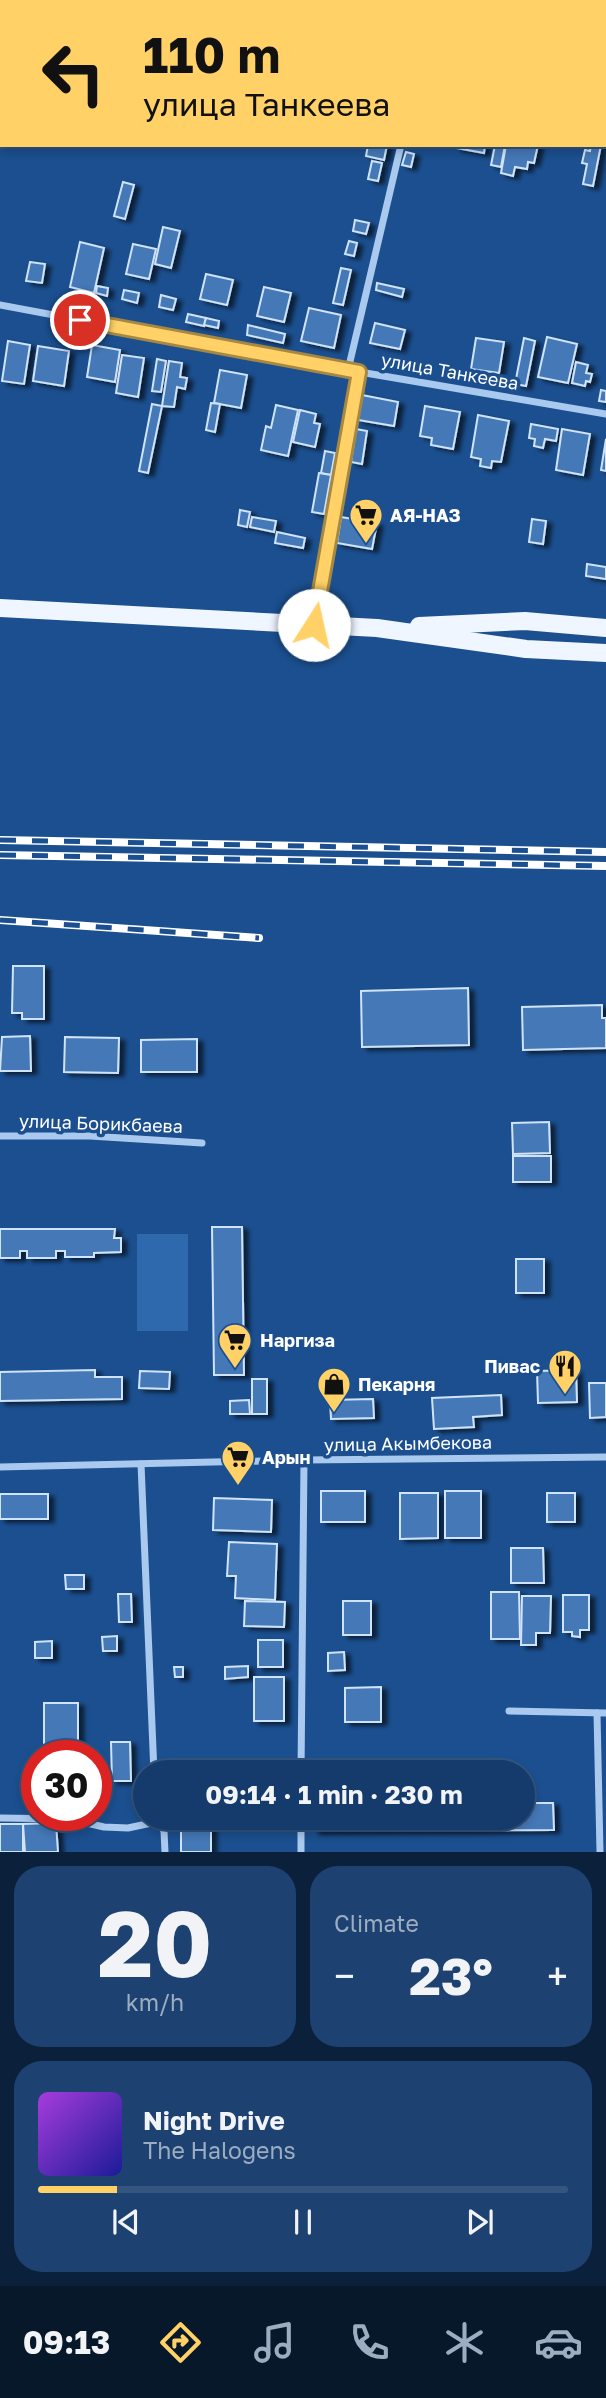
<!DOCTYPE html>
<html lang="en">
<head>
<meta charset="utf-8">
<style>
	:root { --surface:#143b6b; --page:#1d4271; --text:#f1f3f6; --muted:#9dadc1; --line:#33557e; --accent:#ffd166 }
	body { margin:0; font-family:"Golos Text",sans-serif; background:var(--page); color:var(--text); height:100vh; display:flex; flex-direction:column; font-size:26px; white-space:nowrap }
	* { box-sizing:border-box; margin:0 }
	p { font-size:23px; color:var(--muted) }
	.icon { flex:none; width:38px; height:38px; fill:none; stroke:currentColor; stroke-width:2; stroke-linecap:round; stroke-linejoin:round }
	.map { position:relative; height:1852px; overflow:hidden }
	.side { display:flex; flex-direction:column; gap:14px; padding:14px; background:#0b203b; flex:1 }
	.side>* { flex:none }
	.guide { position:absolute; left:0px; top:0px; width:607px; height:147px; box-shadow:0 4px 10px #0003,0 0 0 2px var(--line); background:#ffd166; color:#111; overflow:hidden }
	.speed { position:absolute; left:21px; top:1740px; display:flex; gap:14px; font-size:35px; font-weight:700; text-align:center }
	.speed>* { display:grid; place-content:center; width:91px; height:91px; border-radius:50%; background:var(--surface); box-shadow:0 4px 10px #0003,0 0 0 2px var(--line); line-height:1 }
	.speed .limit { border:10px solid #d22; background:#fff; color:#111 }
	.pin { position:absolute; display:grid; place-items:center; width:60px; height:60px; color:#fff; margin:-30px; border:4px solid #fff; border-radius:50%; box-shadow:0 2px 7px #0007 }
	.me { position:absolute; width:77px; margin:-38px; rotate:10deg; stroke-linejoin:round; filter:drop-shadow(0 0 5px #0008) }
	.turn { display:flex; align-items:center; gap:24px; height:147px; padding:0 28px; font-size:32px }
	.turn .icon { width:91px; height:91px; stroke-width:2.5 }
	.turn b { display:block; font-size:49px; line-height:60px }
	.big { font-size:52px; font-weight:700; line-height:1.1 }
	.side .tile { flex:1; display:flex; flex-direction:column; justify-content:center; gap:10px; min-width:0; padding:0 24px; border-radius:28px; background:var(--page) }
	.side .dial { align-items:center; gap:0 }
	.dial b { font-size:91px; line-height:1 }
	.song { display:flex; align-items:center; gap:21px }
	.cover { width:84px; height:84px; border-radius:10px; background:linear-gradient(135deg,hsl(280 70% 55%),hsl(240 70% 35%)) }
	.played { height:7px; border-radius:4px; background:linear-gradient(90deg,var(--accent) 15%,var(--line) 15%) }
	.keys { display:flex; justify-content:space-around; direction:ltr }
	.heat { display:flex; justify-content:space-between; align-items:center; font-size:38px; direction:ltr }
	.side .tiles { flex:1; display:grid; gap:14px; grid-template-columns:1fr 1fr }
	.tile:last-child { grid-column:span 2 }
	.trip { position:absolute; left:133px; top:1760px; width:402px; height:70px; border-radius:35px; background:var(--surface); box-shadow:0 4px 10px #0003,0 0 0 2px var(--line); font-weight:700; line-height:70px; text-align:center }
	.menu { display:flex; height:112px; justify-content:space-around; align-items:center; background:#08182b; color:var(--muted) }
	.menu .icon { width:49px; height:49px }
	.menu .current { color:var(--accent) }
	.menu b { font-size:32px; color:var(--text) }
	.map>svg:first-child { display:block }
	.green { fill:#2e69ad }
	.building { fill:#4478b7; stroke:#cfe3fa; stroke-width:2; filter:url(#shadow) }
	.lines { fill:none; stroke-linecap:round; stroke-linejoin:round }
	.street { stroke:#a9c9ee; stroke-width:7 }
	.primary { stroke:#f0f6ff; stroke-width:18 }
	.rail-casing { stroke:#fff; stroke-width:8 }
	.rail { stroke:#1b4f8f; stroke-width:5; stroke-dasharray:16; stroke-linecap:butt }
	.route-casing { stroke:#a68842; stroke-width:18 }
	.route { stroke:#ffd166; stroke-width:12 }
	.labels { text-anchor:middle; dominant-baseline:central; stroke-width:7; stroke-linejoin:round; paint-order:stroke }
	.street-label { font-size:18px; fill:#fff; stroke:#1b4f8f }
	.poi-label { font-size:18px; font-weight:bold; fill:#fff; stroke:#1b4f8f; text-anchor:start }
</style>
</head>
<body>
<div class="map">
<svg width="606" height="1852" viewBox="0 0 606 1852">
	<defs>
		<filter id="shadow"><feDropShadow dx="5.5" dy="3" stdDeviation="2" flood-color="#0009"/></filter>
	</defs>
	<rect width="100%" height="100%" fill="#1b4f8f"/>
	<rect class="green" x="137" y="1234" width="51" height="97"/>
	<g class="building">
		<path d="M476,0H525L524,2Z"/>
		<path d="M368,145H387L384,160L366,156Z"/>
		<path d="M456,145H485L484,153L456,148Z"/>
		<path d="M495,145H505L501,167L491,165Z"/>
		<path d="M506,145H538L534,163L528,162L527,169L515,167L513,176L501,173Z"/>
		<path d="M591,145H601L593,186L583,184L587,164L582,163L585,150L590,151Z"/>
		<path d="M406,152L414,154L411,167L402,165Z"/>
		<path d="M372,161L382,163L378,181L368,179Z"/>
		<path d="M123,182L134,185L125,219L114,216Z"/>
		<path d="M355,220L369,223L366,234L353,231Z"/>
		<path d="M163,227L180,231L171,268L155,264Z"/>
		<path d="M349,241L357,243L354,256L345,254Z"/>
		<path d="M80,242L104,248L94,293L70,287Z"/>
		<path d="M133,244L156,249L149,279L126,274Z"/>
		<path d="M30,262L45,264L42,283L26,281Z"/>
		<path d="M341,268L351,270L343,305L333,303Z"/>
		<path d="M206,274L233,280L227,305L200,299Z"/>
		<path d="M377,283L404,289L402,297L376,290Z"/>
		<path d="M97,286L108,288L107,296L96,293Z"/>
		<path d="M264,287L291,293L284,322L257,316Z"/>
		<path d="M124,290L139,293L137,303L122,299Z"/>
		<path d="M161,295L176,299L173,310L159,307Z"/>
		<path d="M309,308L341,315L334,348L301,341Z"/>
		<path d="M188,314L206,318L204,326L186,322Z"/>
		<path d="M206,318L219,321L218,328L204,325Z"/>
		<path d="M375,323L405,330L400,349L370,343Z"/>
		<path d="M248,325L285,334L283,343L247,335Z"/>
		<path d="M547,337L577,344L568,383L538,377Z"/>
		<path d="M476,338L504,342L499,373L471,369Z"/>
		<path d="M524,338L535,341L526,386L515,384Z"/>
		<path d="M8,341L30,345L24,384L2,381Z"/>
		<path d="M92,345L120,350L115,382L87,377Z"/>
		<path d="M38,346L69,351L64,386L33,381Z"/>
		<path d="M122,355L144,358L138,397L116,393Z"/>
		<path d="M157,359L166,361L161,392L152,391Z"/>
		<path d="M169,361L182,363L180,377L187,378L185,389L177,387L174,407L162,406Z"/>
		<path d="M576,362L588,365L586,373L592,374L590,382L586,381L585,386L572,383Z"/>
		<path d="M220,370L247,375L241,408L214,403Z"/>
		<path d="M601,390L606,391V402L599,401Z"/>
		<path d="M362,395L398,402L394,426L358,420Z"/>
		<path d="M211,403L220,404L215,432L206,430Z"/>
		<path d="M152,404L162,406L148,473L139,471Z"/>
		<path d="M276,405L298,410L288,456L261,450L266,426L271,428Z"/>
		<path d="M425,406L460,412L453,449L431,445L432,438L420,436Z"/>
		<path d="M300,410L316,414L314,423L320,424L315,447L293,442Z"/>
		<path d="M478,415L509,421L501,462L492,461L491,468L480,466L481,459L471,457Z"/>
		<path d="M531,424L558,429L556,441L545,439L543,448L534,446L535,439L529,438Z"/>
		<path d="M356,429L367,431L362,464L351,462Z"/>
		<path d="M562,429L590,434L583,475L556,470Z"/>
		<path d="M606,439V471L601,470Z"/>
		<path d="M325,451L335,453L331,475L321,473Z"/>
		<path d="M319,473L331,475L324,514L312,512Z"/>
		<path d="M240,510L250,512L247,527L238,525Z"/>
		<path d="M252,517L276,521L274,532L250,527Z"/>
		<path d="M341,517L377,523L372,549L337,543Z"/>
		<path d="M532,519L546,521L543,544L529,542Z"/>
		<path d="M277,532L305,538L303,548L275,543Z"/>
		<path d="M587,564L606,567V579L586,576Z"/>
		<path d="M13,966H44V1019H22V1013H12Z"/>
		<path d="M468,988L469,1045L362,1047L361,991Z"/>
		<path d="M602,1005V1018H606V1048L523,1050L522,1007Z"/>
		<path d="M30,1036L31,1071H0L2,1037Z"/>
		<path d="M65,1037L119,1038L118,1073L64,1072Z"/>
		<path d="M197,1039V1072H141V1040Z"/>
		<path d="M549,1122L550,1153L513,1154L512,1123Z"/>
		<rect x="513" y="1156" width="38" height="26"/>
		<path d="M212,1227H242L244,1375H214Z"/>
		<path d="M0,1229H115L114,1238H121V1252L94,1253V1257H65V1251H56V1258H27V1251H20V1258H0Z"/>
		<rect x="516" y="1259" width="28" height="34"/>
		<path d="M95,1370V1377H122V1399L0,1401V1372Z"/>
		<path d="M576,1370L577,1402L538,1403L537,1371Z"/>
		<path d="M140,1371L170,1372L169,1389L139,1388Z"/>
		<rect x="252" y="1379" width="15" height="35"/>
		<path d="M589,1383H606V1417L590,1418Z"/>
		<path d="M501,1395L502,1415L473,1417L474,1427L434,1429L432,1398Z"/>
		<path d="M373,1399L374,1418L331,1419L330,1400Z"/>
		<path d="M249,1400L250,1414H230V1401Z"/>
		<rect x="321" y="1491" width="44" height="31"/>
		<rect x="445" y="1491" width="36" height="47"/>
		<path d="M400,1493H438V1538L400,1539Z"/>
		<rect x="547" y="1493" width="28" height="29"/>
		<rect x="0" y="1494" width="48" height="25"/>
		<path d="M214,1498L272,1500L271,1532L213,1530Z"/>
		<path d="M229,1542L277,1544L275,1600L235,1598L236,1576H227Z"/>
		<path d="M511,1548H543L544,1583H511Z"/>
		<path d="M65,1575H84V1589H66Z"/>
		<path d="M491,1592H519L520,1639H491Z"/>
		<path d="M118,1594H131L132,1622H119Z"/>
		<path d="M563,1595H589V1630H580V1637L572,1636V1632H563Z"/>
		<path d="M522,1596H551L550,1633H536V1645H521Z"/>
		<path d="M245,1601L285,1602L284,1627L244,1626Z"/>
		<rect x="343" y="1601" width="28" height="34"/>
		<path d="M117,1636V1651H103L102,1637Z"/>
		<rect x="258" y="1640" width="25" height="27"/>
		<path d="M52,1641V1658H35V1642Z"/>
		<path d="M344,1652L345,1670L328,1671V1653Z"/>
		<path d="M248,1666V1677L225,1679V1667Z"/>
		<path d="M174,1667H183V1677H175Z"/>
		<rect x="254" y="1677" width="30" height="44"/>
		<path d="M381,1687V1722H345V1688Z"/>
		<rect x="44" y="1703" width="34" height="52"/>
		<path d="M111,1742H130L131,1781H112Z"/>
		<path d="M523,1803H553L554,1830L314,1831V1818H523Z"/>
		<path d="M56,1823L58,1852H25L23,1824Z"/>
		<rect x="0" y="1824" width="23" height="28"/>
		<rect x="181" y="1826" width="30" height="26"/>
	</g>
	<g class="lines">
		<g class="street">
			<path d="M213,0L223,2"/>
			<path d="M454,2L455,0"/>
			<path d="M606,6V2"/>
			<path d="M0,305L348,370L606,414"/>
			<path d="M348,370L401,145"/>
			<path d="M315,623L359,372"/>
			<path d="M0,1136H90L202,1143"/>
			<path d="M141,1464L154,1773"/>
			<path d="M0,1467L304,1460L606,1457"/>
			<path d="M509,1711L606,1713"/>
			<path d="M597,1713L600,1852"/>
			<path d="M301,1773L304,1460"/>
			<path d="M0,1818L69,1819L104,1827L128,1828L156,1822"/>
			<path d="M156,1819L164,1831L165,1852"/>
			<path d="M301,1852V1818"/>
		</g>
		<g class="primary">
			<path d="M0,608L377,628L526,649L606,653"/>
			<path d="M419,626L525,621L606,628"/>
		</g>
		<defs>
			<g id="rail">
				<path d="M0,840L606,852"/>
				<path d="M0,855L606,866"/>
				<path d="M0,920L259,938"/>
			</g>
		</defs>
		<use href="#rail" class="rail-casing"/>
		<use href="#rail" class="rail"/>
	</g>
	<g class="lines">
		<defs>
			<path id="route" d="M80,320L359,372L314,625"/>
		</defs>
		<use href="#route" class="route-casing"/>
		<use href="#route" class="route"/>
	</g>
	<defs>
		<symbol id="supermarket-pin" viewBox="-11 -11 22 30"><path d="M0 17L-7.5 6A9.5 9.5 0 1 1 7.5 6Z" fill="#ffd166" stroke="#1b4f8f"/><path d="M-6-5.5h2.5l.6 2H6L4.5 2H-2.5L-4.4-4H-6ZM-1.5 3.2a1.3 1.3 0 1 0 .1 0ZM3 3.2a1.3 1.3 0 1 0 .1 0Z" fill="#111"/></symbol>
		<symbol id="restaurant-pin" viewBox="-11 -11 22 30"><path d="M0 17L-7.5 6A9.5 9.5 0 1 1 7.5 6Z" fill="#ffd166" stroke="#1b4f8f"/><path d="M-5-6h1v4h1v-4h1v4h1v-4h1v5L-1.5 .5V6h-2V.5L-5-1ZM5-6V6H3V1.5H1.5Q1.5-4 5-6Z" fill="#111"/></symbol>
		<symbol id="shop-pin" viewBox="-11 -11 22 30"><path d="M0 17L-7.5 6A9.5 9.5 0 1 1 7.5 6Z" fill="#ffd166" stroke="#1b4f8f"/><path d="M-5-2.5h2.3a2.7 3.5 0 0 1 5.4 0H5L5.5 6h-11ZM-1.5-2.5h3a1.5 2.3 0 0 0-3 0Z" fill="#111"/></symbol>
	</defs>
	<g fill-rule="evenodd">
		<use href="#supermarket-pin" x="347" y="496" width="38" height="52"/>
		<use href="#supermarket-pin" x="216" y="1321" width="38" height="52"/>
		<use href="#restaurant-pin" x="546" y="1347" width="38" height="52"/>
		<use href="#shop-pin" x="315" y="1365" width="38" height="52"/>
		<use href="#supermarket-pin" x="219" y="1438" width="38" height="52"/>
	</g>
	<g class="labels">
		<g class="street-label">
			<text transform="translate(450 371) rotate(10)">улица Танкеева</text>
			<text transform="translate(101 1123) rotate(2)">улица Борикбаева</text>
			<text transform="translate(408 1443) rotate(-1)">улица Акымбекова</text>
		</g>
		<g class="poi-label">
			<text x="390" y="515">АЯ-НАЗ</text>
			<text x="260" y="1340">Наргиза</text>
			<text x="540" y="1366" text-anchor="end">Пивас</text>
			<text x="358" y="1384">Пекарня</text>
			<text x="262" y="1457">Арын</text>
		</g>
	</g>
</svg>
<div class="speed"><div class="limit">30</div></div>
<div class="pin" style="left:80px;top:320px;background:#d93025"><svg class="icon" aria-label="arrive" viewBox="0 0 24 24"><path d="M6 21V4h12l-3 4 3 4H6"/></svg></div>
<svg class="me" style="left:314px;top:625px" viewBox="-20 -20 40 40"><circle r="19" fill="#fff"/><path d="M0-13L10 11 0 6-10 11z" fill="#ffd166"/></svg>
<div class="trip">09:14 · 1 min · 230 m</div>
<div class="guide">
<div class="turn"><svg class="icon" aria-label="left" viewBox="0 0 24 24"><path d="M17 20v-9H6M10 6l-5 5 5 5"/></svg><div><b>110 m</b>улица Танкеева</div></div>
</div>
</div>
<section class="side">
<div class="tiles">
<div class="tile dial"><b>20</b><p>km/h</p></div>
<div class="tile"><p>Climate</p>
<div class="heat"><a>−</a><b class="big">23°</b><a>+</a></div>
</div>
<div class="tile">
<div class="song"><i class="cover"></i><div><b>Night Drive</b><p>The Halogens</p></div></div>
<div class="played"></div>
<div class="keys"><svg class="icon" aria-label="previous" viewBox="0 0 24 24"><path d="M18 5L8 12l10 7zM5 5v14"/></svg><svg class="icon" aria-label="pause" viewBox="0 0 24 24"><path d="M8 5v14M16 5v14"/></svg><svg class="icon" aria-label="next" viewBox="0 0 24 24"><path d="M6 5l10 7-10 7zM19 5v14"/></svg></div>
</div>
</div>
</section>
<nav class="menu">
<b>09:13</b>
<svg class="icon current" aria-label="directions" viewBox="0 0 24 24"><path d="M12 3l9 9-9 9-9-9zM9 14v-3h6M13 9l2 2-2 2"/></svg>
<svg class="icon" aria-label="music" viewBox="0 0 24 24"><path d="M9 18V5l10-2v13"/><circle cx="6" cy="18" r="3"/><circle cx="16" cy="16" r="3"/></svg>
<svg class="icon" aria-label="phone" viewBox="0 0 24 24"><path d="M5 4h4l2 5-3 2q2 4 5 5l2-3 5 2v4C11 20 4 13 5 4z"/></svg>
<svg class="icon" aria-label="climate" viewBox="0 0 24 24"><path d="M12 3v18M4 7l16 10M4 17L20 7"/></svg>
<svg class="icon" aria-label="car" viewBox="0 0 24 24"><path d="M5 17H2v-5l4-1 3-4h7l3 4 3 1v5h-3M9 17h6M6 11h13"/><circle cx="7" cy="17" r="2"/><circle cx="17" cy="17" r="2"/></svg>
</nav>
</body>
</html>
